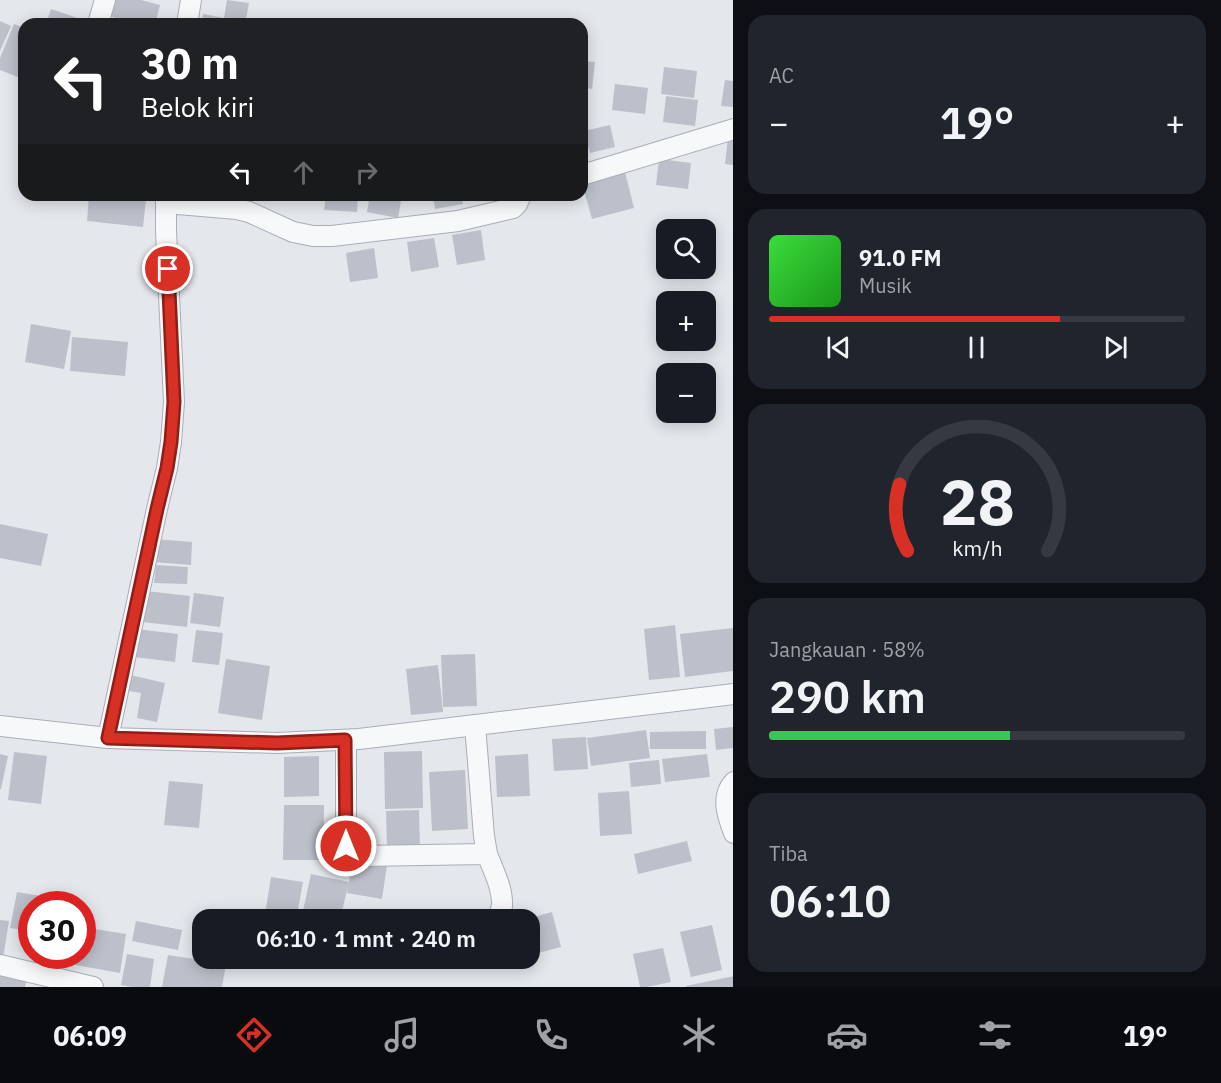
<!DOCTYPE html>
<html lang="id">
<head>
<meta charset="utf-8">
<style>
	:root { --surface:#171b24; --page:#20242c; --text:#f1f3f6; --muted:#9ea1a6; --line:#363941; --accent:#d93025 }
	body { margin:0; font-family:"IBM Plex Sans",sans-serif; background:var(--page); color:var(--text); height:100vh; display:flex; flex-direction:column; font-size:22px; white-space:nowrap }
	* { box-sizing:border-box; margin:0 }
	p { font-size:20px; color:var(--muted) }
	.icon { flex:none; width:33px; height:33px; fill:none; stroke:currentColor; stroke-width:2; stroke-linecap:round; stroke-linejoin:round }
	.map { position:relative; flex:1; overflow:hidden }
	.side { display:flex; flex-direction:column; gap:15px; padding:15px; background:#0d0f14; width:488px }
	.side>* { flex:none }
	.top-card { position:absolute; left:18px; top:18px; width:570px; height:183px; border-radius:18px; box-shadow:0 3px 15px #0003; background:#202124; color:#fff; overflow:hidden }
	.fabs { position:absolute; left:656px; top:219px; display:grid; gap:12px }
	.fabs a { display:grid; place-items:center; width:60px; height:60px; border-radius:12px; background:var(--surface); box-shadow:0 3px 15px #0003; font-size:30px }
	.speed { position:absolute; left:18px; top:891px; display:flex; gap:12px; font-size:30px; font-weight:700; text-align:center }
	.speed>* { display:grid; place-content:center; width:78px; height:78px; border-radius:50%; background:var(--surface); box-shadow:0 3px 15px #0003; line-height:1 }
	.speed .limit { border:9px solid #d22; background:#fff; color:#111 }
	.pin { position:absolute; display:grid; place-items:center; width:51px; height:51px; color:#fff; margin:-26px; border:3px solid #fff; border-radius:50%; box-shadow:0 2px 6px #0007 }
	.me { position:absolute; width:66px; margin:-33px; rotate:0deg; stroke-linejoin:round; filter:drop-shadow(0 0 4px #0008) }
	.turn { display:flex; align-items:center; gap:21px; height:126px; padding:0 24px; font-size:27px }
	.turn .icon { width:78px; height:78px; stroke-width:2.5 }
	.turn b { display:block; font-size:42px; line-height:51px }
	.lanes { display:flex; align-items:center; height:57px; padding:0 24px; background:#0003; justify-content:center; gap:30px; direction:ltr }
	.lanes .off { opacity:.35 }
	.big { font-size:45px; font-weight:600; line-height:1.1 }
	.side .card { flex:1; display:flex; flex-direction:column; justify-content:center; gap:9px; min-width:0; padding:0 21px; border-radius:18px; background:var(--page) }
	.side .dial { align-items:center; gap:0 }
	.dial svg { height:156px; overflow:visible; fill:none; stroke:var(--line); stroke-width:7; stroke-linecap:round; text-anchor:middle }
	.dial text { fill:var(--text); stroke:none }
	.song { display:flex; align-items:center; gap:18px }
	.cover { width:72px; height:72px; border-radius:9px; background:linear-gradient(135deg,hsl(120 70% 55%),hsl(120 70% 35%)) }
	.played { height:6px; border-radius:3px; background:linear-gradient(90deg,var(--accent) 70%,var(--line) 70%) }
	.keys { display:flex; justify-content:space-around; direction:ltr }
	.heat { display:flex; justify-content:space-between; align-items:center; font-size:33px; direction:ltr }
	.charge { height:9px; border-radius:4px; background:linear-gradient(90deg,#34c759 58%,var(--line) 0) }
	.trip { position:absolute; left:192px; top:909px; width:348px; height:60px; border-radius:18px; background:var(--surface); box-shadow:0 3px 15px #0003; font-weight:600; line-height:60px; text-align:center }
	.dock { display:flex; height:96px; justify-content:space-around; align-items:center; background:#090b0e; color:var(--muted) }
	.dock .icon { width:42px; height:42px }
	.dock .active { color:var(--accent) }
	.dock b { font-size:27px; color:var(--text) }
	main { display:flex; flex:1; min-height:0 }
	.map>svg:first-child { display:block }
	.building { fill:#bbc0ca }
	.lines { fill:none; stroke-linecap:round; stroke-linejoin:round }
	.street-casing { stroke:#a9aeb7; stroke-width:22 }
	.street { stroke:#f7f8fa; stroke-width:20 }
	.route-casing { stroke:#8d1f18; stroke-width:15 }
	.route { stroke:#d93025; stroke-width:10 }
</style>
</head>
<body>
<main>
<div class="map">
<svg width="734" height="987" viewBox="0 0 734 987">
	<rect width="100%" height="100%" fill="#e4e7ec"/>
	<g class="building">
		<path d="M113,0H141L160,5L155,24H138L108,16Z"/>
		<path d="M227,0L249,3L245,24H201L203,14L224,18Z"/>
		<path d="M51,9L95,24H46Z"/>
		<path d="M0,21L11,26L0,51Z"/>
		<path d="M14,24L24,28V76L23,79L0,70V58Z"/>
		<path d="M582,61L595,62L592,89L582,87Z"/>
		<path d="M664,67L697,71L694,98L661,94Z"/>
		<path d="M725,80L734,81V107L721,106Z"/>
		<path d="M615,84L648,88L645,114L612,110Z"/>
		<path d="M666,96L698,100L695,126L663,122Z"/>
		<path d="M610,125L615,147L590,153L584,131Z"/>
		<path d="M728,138L734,139V165L725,164Z"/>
		<path d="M659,159L691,163L688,189L656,185Z"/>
		<path d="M624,168L634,208L592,219L582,183Z"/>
		<path d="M89,195H115L146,198L143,227L87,221Z"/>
		<path d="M326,195H358L357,212L324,210Z"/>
		<path d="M370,195H402L398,218L367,212Z"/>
		<path d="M433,195H461L463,204L435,209Z"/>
		<path d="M481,230L485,260L457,265L452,235Z"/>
		<path d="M434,238L439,267L411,272L407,242Z"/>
		<path d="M374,248L378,278L350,282L346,253Z"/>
		<path d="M31,324L71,331L64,369L25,362Z"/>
		<path d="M72,337L128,342L125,376L70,371Z"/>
		<path d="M0,524L48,534L41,566L0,558Z"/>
		<path d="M154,539L192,542L191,565L152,562Z"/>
		<path d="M156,565L188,567L187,584L154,583Z"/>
		<path d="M146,591L190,596L187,627L142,622Z"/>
		<path d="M194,593L224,597L220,627L190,623Z"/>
		<path d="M675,625L680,677L649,680L644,629Z"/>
		<path d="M734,628V671L685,677L680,634Z"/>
		<path d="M137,629L178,634L175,662L134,657Z"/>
		<path d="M196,630L223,633L219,665L192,662Z"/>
		<path d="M475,654L477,706L443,707L441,655Z"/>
		<path d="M226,659L270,666L262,720L218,713Z"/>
		<path d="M438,665L443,712L411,715L406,669Z"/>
		<path d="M126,674L165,683L157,722L137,718L141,693L123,690Z"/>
		<path d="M734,727V748L716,750L714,729Z"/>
		<path d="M646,730L650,758L591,766L587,738Z"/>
		<path d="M706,731V749H650V732Z"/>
		<path d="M586,737L588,769L554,771L552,739Z"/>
		<path d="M422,751L423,808L385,809L384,752Z"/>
		<path d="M14,752L47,756L41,804L8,800Z"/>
		<path d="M0,754L8,756L1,789H0Z"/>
		<path d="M528,754L530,796L497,797L495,756Z"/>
		<path d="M707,754L710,777L665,782L662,759Z"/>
		<path d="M319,756V796L284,797V757Z"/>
		<path d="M659,760L661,784L631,787L629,763Z"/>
		<path d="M465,770L468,829L432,831L429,772Z"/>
		<path d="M169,781L203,784L199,828L164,825Z"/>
		<path d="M629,791L632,834L600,836L598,793Z"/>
		<path d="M284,805H324L323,860H283Z"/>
		<path d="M419,810L420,852H387L386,811Z"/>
		<path d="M687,841L692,861L638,874L634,854Z"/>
		<path d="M352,859L387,865L382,899L347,893L348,886L340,920H301L311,874L349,882Z"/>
		<path d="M271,877L303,882L296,920L265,914Z"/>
		<path d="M17,892L72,901L71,904H32V931L10,928Z"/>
		<path d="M552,912L561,947L530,955V918Z"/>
		<path d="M0,920L9,921L3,958H0Z"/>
		<path d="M136,921L182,930L178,950L132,941Z"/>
		<path d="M712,925L722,970L691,977L680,932Z"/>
		<path d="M82,927L126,934L120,973L65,963L67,956H82Z"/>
		<path d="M663,948L671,982L647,987H640L633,954Z"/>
		<path d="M127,954L154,959L150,987H133L121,985Z"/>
		<path d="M168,955L226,964L222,987H162Z"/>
		<path d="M0,972L27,977L25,987H0Z"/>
		<path d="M734,976V987H686V986Z"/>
	</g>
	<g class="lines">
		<defs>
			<g id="street">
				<path d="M98,24L105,0"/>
				<path d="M187,24L191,0"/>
				<path d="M582,175L734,129"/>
				<path d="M166,203L237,209L249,212L293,232L313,236H332L458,221L513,208L517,204L521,195"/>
				<path d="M475,725L484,836L487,854"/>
				<path d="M0,726L108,738L277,743L359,739L734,694"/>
				<path d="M108,738L157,509L167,468L171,442L174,402L166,231V195"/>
				<path d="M346,740V846L349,854L360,856L487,854C493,870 503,888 502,906C501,910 499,915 497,920"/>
				<path d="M734,782C720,797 728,817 734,833"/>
				<path d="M0,965L93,987"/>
			</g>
		</defs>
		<use href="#street" class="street-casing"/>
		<use href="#street" class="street"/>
	</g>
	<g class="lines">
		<defs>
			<path id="route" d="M168,269L174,402L171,442L167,468L157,509L108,738L277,743L345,740L346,846"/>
		</defs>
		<use href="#route" class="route-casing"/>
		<use href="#route" class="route"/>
	</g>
</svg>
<div class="fabs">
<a><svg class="icon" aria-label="search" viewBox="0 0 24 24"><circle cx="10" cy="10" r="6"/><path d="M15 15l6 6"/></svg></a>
<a>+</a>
<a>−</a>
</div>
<div class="speed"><div class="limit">30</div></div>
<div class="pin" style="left:168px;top:269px;background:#d93025"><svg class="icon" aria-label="arrive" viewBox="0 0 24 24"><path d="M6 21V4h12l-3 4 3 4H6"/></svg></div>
<svg class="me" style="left:346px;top:846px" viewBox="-20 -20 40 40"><circle r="17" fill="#d93025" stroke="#fff" stroke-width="3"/><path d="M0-11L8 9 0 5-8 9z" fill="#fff"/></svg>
<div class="trip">06:10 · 1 mnt · 240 m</div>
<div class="top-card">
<div class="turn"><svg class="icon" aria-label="left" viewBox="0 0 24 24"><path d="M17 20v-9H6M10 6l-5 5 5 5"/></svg><div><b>30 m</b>Belok kiri</div></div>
<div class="lanes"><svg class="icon" aria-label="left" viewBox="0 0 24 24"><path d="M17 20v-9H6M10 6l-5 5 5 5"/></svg><svg class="icon off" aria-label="ahead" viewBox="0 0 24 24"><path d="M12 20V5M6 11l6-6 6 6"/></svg><svg class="icon off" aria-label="right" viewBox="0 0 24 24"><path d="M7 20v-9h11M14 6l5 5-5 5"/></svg></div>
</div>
</div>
<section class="side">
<div class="card"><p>AC</p>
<div class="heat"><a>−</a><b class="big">19°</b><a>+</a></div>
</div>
<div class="card">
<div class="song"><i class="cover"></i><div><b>91.0 FM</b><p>Musik</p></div></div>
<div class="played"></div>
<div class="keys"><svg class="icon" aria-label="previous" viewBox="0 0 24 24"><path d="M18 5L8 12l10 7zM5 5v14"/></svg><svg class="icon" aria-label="pause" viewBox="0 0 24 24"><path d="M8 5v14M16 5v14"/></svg><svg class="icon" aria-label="next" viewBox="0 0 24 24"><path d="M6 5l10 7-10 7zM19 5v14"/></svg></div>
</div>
<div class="card dial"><svg viewBox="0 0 100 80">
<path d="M14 69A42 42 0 1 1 86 69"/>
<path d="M14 69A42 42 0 0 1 10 35" stroke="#d93025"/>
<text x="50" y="56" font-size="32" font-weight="700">28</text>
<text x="50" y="72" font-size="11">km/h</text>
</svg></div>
<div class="card"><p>Jangkauan · 58%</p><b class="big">290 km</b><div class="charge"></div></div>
<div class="card"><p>Tiba</p><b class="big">06:10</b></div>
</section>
</main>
<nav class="dock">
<b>06:09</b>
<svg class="icon active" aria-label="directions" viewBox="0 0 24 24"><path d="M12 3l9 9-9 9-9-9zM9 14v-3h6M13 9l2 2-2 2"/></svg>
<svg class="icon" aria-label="music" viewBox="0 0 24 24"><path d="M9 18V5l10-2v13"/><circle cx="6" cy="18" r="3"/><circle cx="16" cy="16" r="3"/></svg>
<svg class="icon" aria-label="phone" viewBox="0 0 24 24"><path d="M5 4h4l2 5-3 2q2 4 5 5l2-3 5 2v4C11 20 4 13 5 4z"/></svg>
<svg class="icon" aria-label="climate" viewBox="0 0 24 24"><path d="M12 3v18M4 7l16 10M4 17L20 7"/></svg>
<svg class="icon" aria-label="car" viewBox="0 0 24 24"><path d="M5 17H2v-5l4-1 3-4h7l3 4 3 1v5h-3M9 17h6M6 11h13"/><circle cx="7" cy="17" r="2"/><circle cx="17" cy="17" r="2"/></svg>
<svg class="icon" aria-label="filters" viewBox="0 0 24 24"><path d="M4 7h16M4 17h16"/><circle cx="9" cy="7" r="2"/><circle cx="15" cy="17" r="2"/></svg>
<b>19°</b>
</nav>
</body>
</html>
